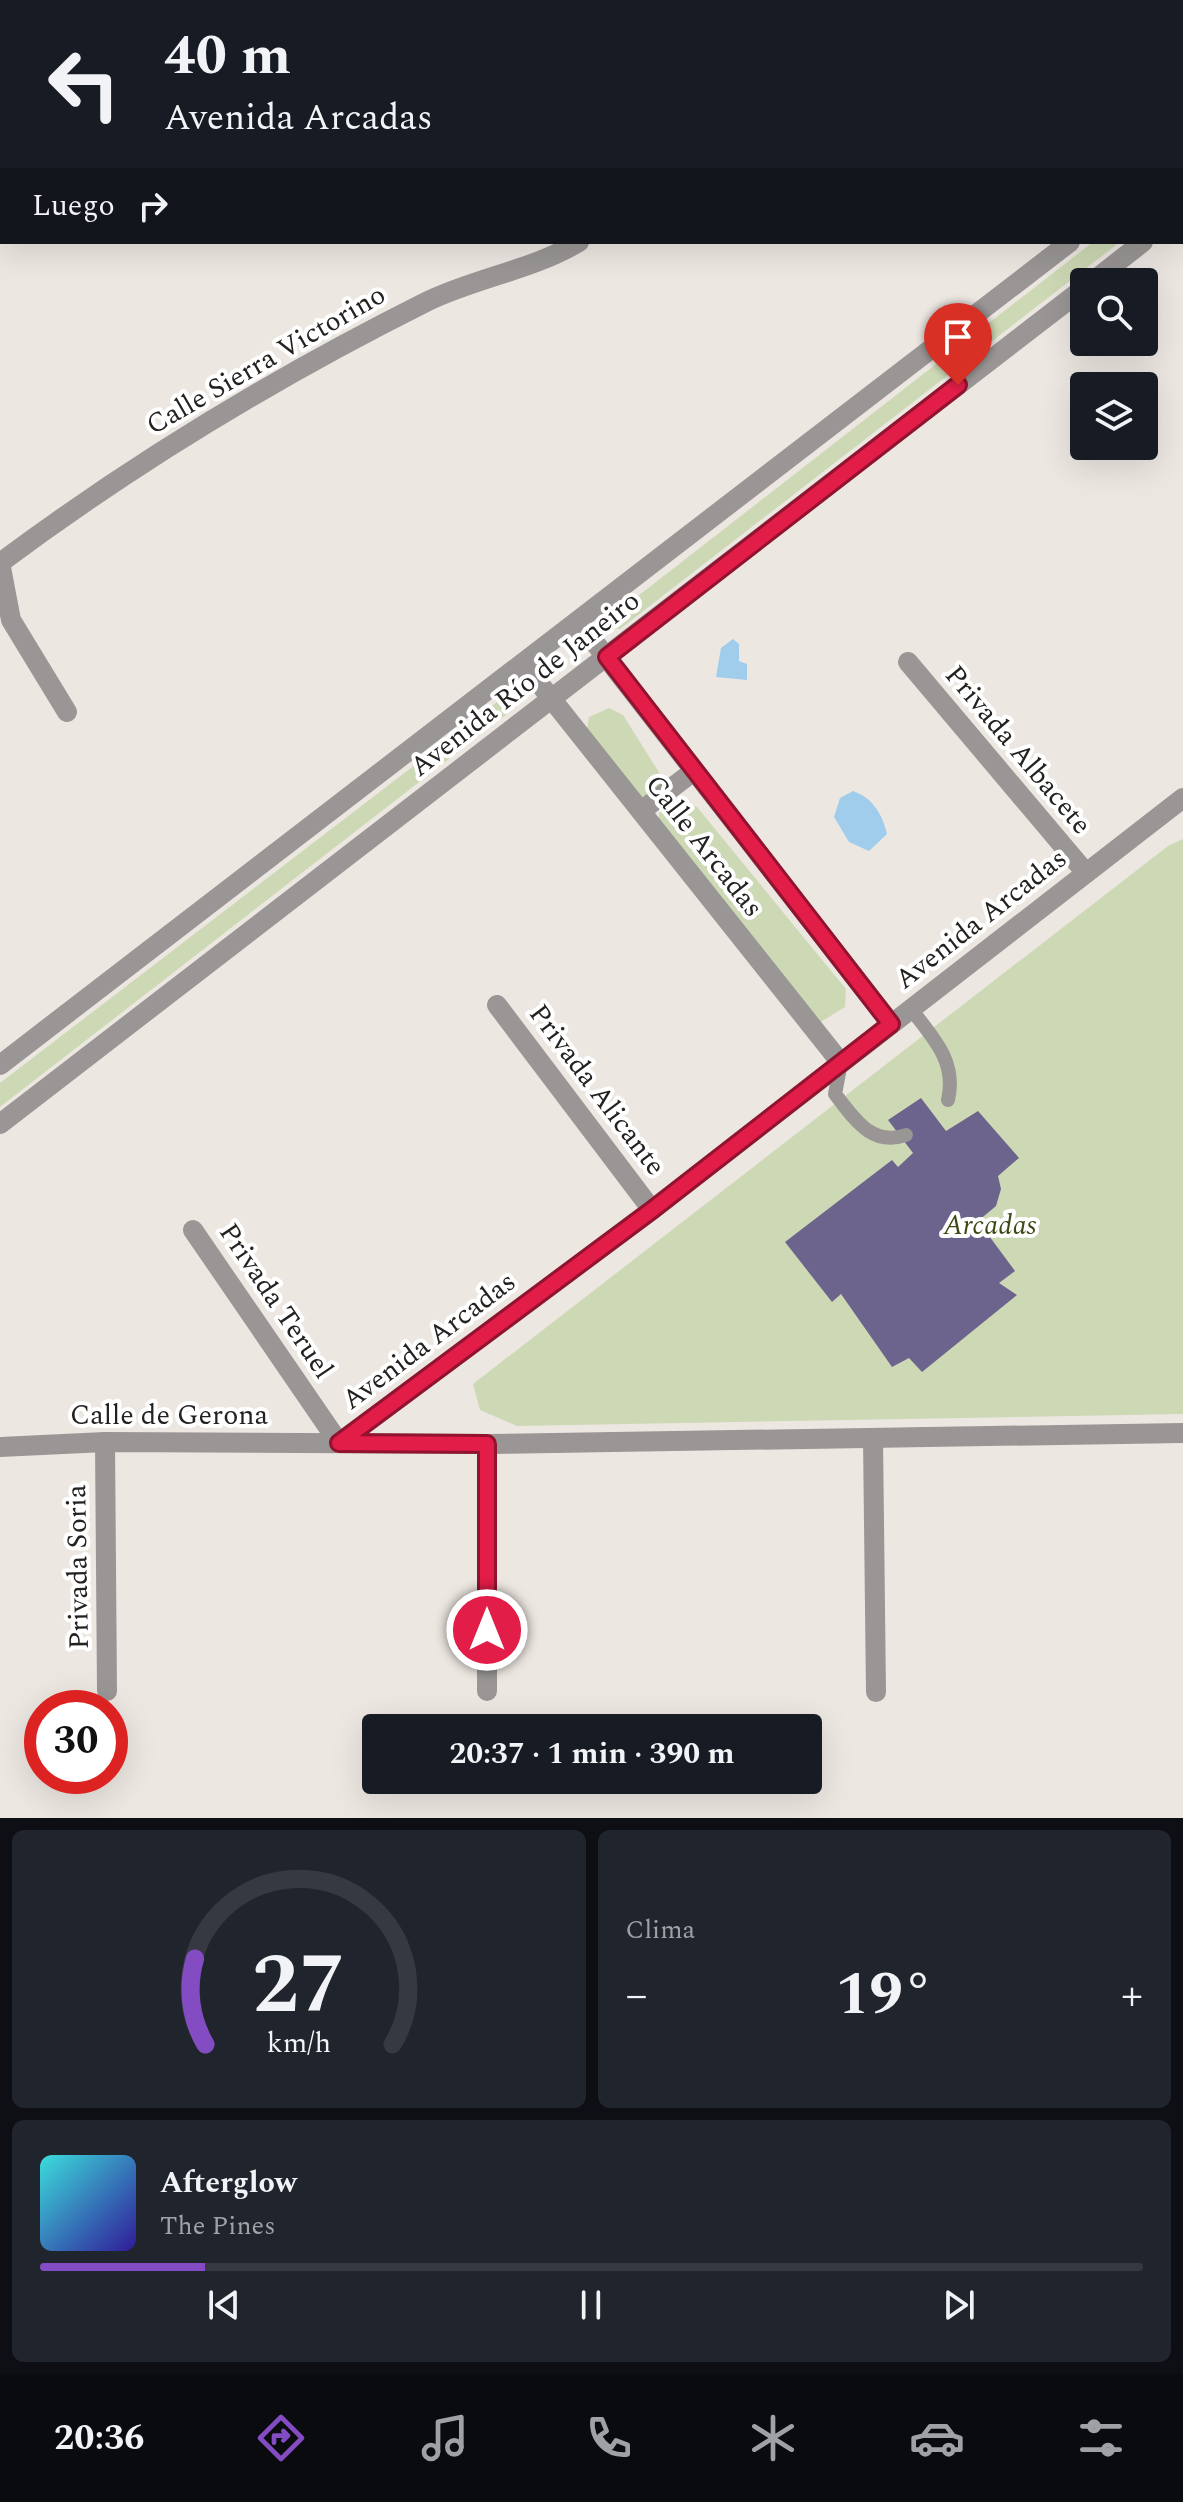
<!DOCTYPE html>
<html lang="es">
<head>
<meta charset="utf-8">
<style>
	:root { --surface:#171b24; --page:#20242c; --text:#f1f3f6; --muted:#9ea1a6; --line:#363941; --accent:#834cc3 }
	body { margin:0; font-family:Spectral,serif; background:var(--page); color:var(--text); height:100vh; display:flex; flex-direction:column; font-size:30px; white-space:nowrap }
	* { box-sizing:border-box; margin:0 }
	p { font-size:26px; color:var(--muted) }
	.icon { flex:none; width:44px; height:44px; fill:none; stroke:currentColor; stroke-width:2; stroke-linecap:round; stroke-linejoin:round }
	.map { position:relative; height:1818px; overflow:hidden }
	.drawer { display:flex; flex-direction:column; gap:12px; padding:12px; background:#0d0f14; flex:1 }
	.drawer>* { flex:none }
	.banner { position:absolute; left:0px; top:0px; width:1184px; height:244px; box-shadow:0 8px 32px #0002; background:#171b24; color:var(--text); overflow:hidden }
	.controls { position:absolute; left:1070px; top:268px; display:grid; gap:16px }
	.controls a { display:grid; place-items:center; width:88px; height:88px; border-radius:8px; background:var(--surface); box-shadow:0 8px 32px #0002; font-size:40px }
	.speed { position:absolute; left:24px; top:1690px; display:flex; gap:16px; font-size:40px; font-weight:700; text-align:center }
	.speed>* { display:grid; place-content:center; width:104px; height:104px; border-radius:50%; background:var(--surface); box-shadow:0 8px 32px #0002; line-height:1 }
	.speed .limit { border:12px solid #d22; background:#fff; color:#111 }
	.pin { position:absolute; display:grid; place-items:center; width:68px; height:68px; color:#fff; margin:-82px -34px; border-radius:50% 50% 50% 0; rotate:-45deg; box-shadow:0 0 8px #0007 }
	.pin .icon { rotate:45deg }
	.me { position:absolute; width:88px; margin:-44px; rotate:0deg; stroke-linejoin:round; filter:drop-shadow(0 0 6px #0008) }
	.turn { display:flex; align-items:center; gap:28px; height:168px; padding:0 32px; font-size:36px }
	.turn .icon { width:104px; height:104px; stroke-width:2.5 }
	.turn b { display:block; font-size:56px; line-height:68px }
	.then { display:flex; align-items:center; height:76px; padding:0 32px; background:#0003; gap:16px; font-size:30px }
	.big { font-size:60px; font-weight:700; line-height:1.1 }
	.drawer .tile { flex:1; display:flex; flex-direction:column; justify-content:center; gap:12px; min-width:0; padding:0 28px; border-radius:12px; background:var(--page) }
	.drawer .dial { align-items:center; gap:0 }
	.dial svg { height:208px; overflow:visible; fill:none; stroke:var(--line); stroke-width:7; stroke-linecap:round; text-anchor:middle }
	.dial text { fill:var(--text); stroke:none }
	.song { display:flex; align-items:center; gap:24px }
	.cover { width:96px; height:96px; border-radius:12px; background:linear-gradient(135deg,hsl(180 70% 55%),hsl(250 70% 35%)) }
	.played { height:8px; border-radius:4px; background:linear-gradient(90deg,var(--accent) 15%,var(--line) 15%) }
	.keys { display:flex; justify-content:space-around; direction:ltr }
	.heat { display:flex; justify-content:space-between; align-items:center; font-size:44px; direction:ltr }
	.drawer .tiles { flex:1; display:grid; gap:12px; grid-template-columns:1fr 1fr }
	.tile:last-child { grid-column:span 2 }
	.trip { position:absolute; left:362px; top:1714px; width:460px; height:80px; border-radius:8px; background:var(--surface); box-shadow:0 8px 32px #0002; font-weight:700; line-height:80px; text-align:center }
	.menu { display:flex; height:128px; justify-content:space-around; align-items:center; background:#090b0e; color:var(--muted) }
	.menu .icon { width:56px; height:56px }
	.menu .active { color:var(--accent) }
	.menu b { font-size:36px; color:var(--text) }
	.map>svg:first-child { display:block }
	.green { fill:#cdd9b5 }
	.water { fill:#a1cded }
	.building { fill:#6d648d }
	.lines { fill:none; stroke-linecap:round; stroke-linejoin:round }
	.service { stroke:#999695; stroke-width:14 }
	.minor { stroke:#999695; stroke-width:20 }
	.tertiary { stroke:#999695; stroke-width:20 }
	.route-casing { stroke:#92132f; stroke-width:20 }
	.route { stroke:#e11d48; stroke-width:14 }
	.labels { text-anchor:middle; dominant-baseline:central; stroke-width:8; stroke-linejoin:round; paint-order:stroke }
	.street-label { font-size:28px; fill:#242221; stroke:#fff }
	.park-label { font-size:28px; font-style:italic; fill:#3b4814; stroke:#fff }
</style>
</head>
<body>
<div class="map">
<svg width="1183" height="1818" viewBox="0 0 1183 1818">
	<rect width="100%" height="100%" fill="#ede7e2"/>
	<g class="green">
		<path d="M1093,242H1120L620,629H609L611,617Z"/>
		<path d="M497,702L507,714L0,1107V1083Z"/>
		<path d="M609,708L623,715L665,782L643,798L586,735L589,717Z"/>
		<path d="M678,799L697,807L846,989L845,1007L819,1023L659,828V813Z"/>
		<path d="M1183,839V1414L517,1426L480,1410L473,1384L1168,846Z"/>
	</g>
	<g class="water">
		<path d="M733,639L739,644V661L747,664V680L716,677L721,648Z"/>
		<path d="M853,791C873,798 882,814 887,834L869,851L849,842L834,817L840,798Z"/>
	</g>
	<path class="building" d="M921,1098L946,1131L978,1111L1019,1158L998,1176L1001,1189L996,1206L978,1221L1015,1271L999,1283L1017,1295L922,1372L909,1358L892,1367L841,1294L832,1302L785,1242L892,1160L898,1167L913,1153L888,1120Z"/>
	<g class="lines">
		<g class="service">
			<path d="M911,1009C933,1038 957,1061 948,1100"/>
			<path d="M841,1063L835,1094C854,1118 871,1147 906,1135"/>
		</g>
		<g class="minor">
			<path d="M61,2L65,0"/>
			<path d="M0,29L2,28"/>
			<path d="M0,562L11,620L67,712"/>
			<path d="M0,563C134,463 276,377 426,302C475,278 532,270 579,242"/>
			<path d="M578,621L891,1024"/>
			<path d="M908,662L1086,873"/>
			<path d="M523,663L841,1063"/>
			<path d="M641,811L694,771"/>
			<path d="M497,1005L652,1210"/>
			<path d="M193,1230L339,1443"/>
			<path d="M873,1438L876,1692"/>
			<path d="M105,1442L107,1691"/>
			<path d="M339,1443L652,1210L1183,798"/>
			<path d="M487,1444V1691"/>
			<path d="M0,1447L105,1442L487,1444L1183,1433"/>
		</g>
		<g class="tertiary">
			<path d="M1182,155H1183"/>
			<path d="M1182,212L1183,211"/>
			<path d="M1092,282L1143,242"/>
			<path d="M0,1065L1070,242"/>
			<path d="M0,1124L1084,288"/>
		</g>
	</g>
	<g class="lines">
		<defs>
			<path id="route" d="M487,1630V1444L339,1443L652,1210L891,1024L607,657L958,385"/>
		</defs>
		<use href="#route" class="route-casing"/>
		<use href="#route" class="route"/>
	</g>
	<g class="labels">
		<g class="street-label">
			<text transform="translate(266 360) rotate(-30)">Calle Sierra Victorino</text>
			<text transform="translate(525 684) rotate(-38)">Avenida Río de Janeiro</text>
			<text transform="translate(1018 750) rotate(50)">Privada Albacete</text>
			<text transform="translate(704 846) rotate(52)">Calle Arcadas</text>
			<text transform="translate(981 919) rotate(-38)">Avenida Arcadas</text>
			<text transform="translate(597 1090) rotate(53)">Privada Alicante</text>
			<text transform="translate(276 1301) rotate(56)">Privada Teruel</text>
			<text transform="translate(429 1341) rotate(-37)">Avenida Arcadas</text>
			<text x="169" y="1415">Calle de Gerona</text>
			<text transform="translate(78 1567) rotate(-91)">Privada Soria</text>
		</g>
		<g class="park-label">
			<text x="990" y="1225">Arcadas</text>
		</g>
	</g>
</svg>
<div class="controls">
<a><svg class="icon" aria-label="search" viewBox="0 0 24 24"><circle cx="10" cy="10" r="6"/><path d="M15 15l6 6"/></svg></a>
<a><svg class="icon" aria-label="layers" viewBox="0 0 24 24"><path d="M12 4l9 5-9 5-9-5zM3 14l9 5 9-5"/></svg></a>
</div>
<div class="speed"><div class="limit">30</div></div>
<div class="pin" style="left:958px;top:385px;background:#d93025"><svg class="icon" aria-label="arrive" viewBox="0 0 24 24"><path d="M6 21V4h12l-3 4 3 4H6"/></svg></div>
<svg class="me" style="left:487px;top:1630px" viewBox="-20 -20 40 40"><circle r="17" fill="#e11d48" stroke="#fff" stroke-width="3"/><path d="M0-11L8 9 0 5-8 9z" fill="#fff"/></svg>
<div class="trip">20:37 · 1 min · 390 m</div>
<div class="banner">
<div class="turn"><svg class="icon" aria-label="left" viewBox="0 0 24 24"><path d="M17 20v-9H6M10 6l-5 5 5 5"/></svg><div><b>40 m</b>Avenida Arcadas</div></div>
<div class="then">Luego<svg class="icon" aria-label="right" viewBox="0 0 24 24"><path d="M7 20v-9h11M14 6l5 5-5 5"/></svg></div>
</div>
</div>
<section class="drawer">
<div class="tiles">
<div class="tile dial"><svg viewBox="0 0 100 80">
<path d="M14 69A42 42 0 1 1 86 69"/>
<path d="M14 69A42 42 0 0 1 10 36" stroke="#834cc3"/>
<text x="50" y="56" font-size="32" font-weight="700">27</text>
<text x="50" y="72" font-size="11">km/h</text>
</svg></div>
<div class="tile"><p>Clima</p>
<div class="heat"><a>−</a><b class="big">19°</b><a>+</a></div>
</div>
<div class="tile">
<div class="song"><i class="cover"></i><div><b>Afterglow</b><p>The Pines</p></div></div>
<div class="played"></div>
<div class="keys"><svg class="icon" aria-label="previous" viewBox="0 0 24 24"><path d="M18 5L8 12l10 7zM5 5v14"/></svg><svg class="icon" aria-label="pause" viewBox="0 0 24 24"><path d="M8 5v14M16 5v14"/></svg><svg class="icon" aria-label="next" viewBox="0 0 24 24"><path d="M6 5l10 7-10 7zM19 5v14"/></svg></div>
</div>
</div>
</section>
<nav class="menu">
<b>20:36</b>
<svg class="icon active" aria-label="directions" viewBox="0 0 24 24"><path d="M12 3l9 9-9 9-9-9zM9 14v-3h6M13 9l2 2-2 2"/></svg>
<svg class="icon" aria-label="music" viewBox="0 0 24 24"><path d="M9 18V5l10-2v13"/><circle cx="6" cy="18" r="3"/><circle cx="16" cy="16" r="3"/></svg>
<svg class="icon" aria-label="phone" viewBox="0 0 24 24"><path d="M5 4h4l2 5-3 2q2 4 5 5l2-3 5 2v4C11 20 4 13 5 4z"/></svg>
<svg class="icon" aria-label="climate" viewBox="0 0 24 24"><path d="M12 3v18M4 7l16 10M4 17L20 7"/></svg>
<svg class="icon" aria-label="car" viewBox="0 0 24 24"><path d="M5 17H2v-5l4-1 3-4h7l3 4 3 1v5h-3M9 17h6M6 11h13"/><circle cx="7" cy="17" r="2"/><circle cx="17" cy="17" r="2"/></svg>
<svg class="icon" aria-label="filters" viewBox="0 0 24 24"><path d="M4 7h16M4 17h16"/><circle cx="9" cy="7" r="2"/><circle cx="15" cy="17" r="2"/></svg>
</nav>
</body>
</html>
